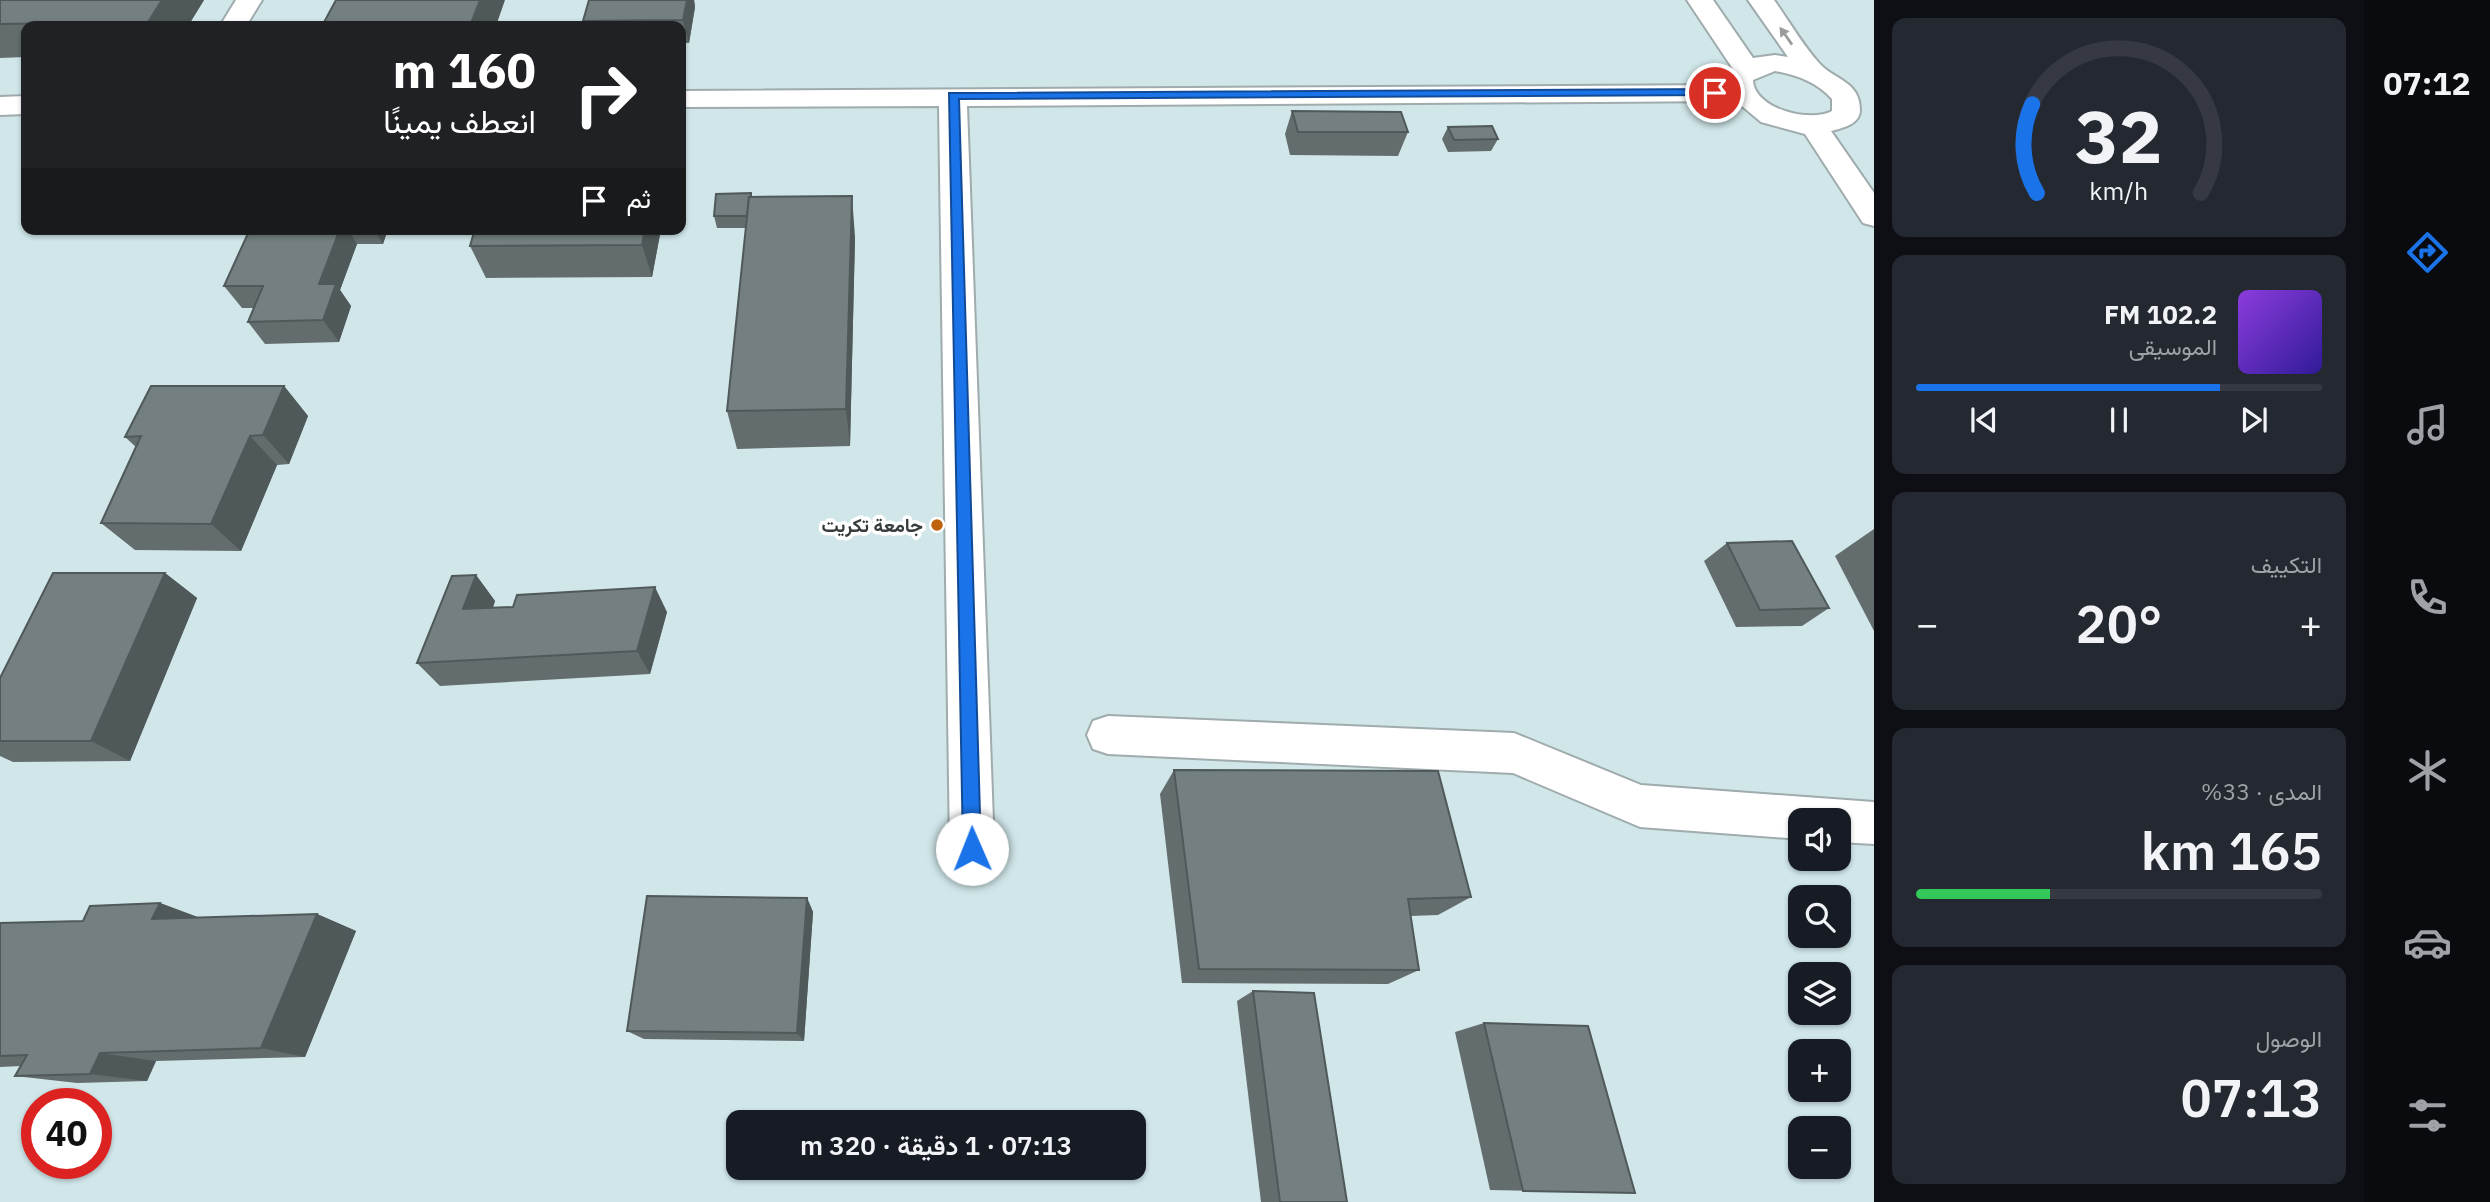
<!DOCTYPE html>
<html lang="ar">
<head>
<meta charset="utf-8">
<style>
	:root { --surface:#171b24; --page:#242831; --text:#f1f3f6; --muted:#9ea1a6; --line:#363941; --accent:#1a73e8 }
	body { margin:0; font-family:"IBM Plex Sans",Vazirmatn,sans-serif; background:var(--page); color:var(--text); direction:rtl; height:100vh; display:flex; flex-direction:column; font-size:26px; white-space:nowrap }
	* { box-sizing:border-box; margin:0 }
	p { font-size:23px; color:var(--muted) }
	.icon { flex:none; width:38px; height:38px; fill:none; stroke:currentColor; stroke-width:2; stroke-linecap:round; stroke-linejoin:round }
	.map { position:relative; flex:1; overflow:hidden; direction:ltr }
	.details { display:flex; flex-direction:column; gap:18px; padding:18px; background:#0d0f14; width:490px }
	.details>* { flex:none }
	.guide { position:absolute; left:21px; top:21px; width:665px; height:214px; border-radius:14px; box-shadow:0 2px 5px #0004; direction:rtl; background:#202124; color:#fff; overflow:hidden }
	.buttons { position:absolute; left:1788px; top:808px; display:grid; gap:14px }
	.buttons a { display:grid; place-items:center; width:63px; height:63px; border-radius:14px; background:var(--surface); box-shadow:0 2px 5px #0004; font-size:35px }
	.speed { position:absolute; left:21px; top:1088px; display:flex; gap:14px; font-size:35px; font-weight:700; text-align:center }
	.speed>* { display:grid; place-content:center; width:91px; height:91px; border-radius:50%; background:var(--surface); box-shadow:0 2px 5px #0004; line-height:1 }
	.speed .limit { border:10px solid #d22; background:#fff; color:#111 }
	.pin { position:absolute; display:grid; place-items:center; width:60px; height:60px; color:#fff; margin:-30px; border:4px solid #fff; border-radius:50%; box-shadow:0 2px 7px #0007 }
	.me { position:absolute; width:77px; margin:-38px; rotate:359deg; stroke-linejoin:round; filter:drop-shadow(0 0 5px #0008) }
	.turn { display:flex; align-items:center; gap:24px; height:147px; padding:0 35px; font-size:32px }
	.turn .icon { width:91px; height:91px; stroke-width:2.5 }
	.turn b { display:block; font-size:49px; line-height:60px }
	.then { display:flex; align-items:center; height:66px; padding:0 35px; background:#0003; gap:14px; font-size:26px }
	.big { font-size:52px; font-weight:600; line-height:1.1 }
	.details .widget { flex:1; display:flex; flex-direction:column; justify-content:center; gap:10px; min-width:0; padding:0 24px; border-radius:14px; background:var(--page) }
	.details .dial { align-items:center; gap:0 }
	.dial svg { height:182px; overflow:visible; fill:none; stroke:var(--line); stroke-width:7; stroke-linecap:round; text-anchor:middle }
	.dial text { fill:var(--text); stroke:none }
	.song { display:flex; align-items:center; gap:21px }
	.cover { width:84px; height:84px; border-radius:10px; background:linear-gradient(135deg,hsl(270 70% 55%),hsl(250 70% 35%)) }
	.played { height:7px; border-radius:4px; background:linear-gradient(90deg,var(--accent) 75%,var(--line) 75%) }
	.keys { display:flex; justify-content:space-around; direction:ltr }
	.heat { display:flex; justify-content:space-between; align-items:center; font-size:38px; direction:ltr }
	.charge { height:10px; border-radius:5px; background:linear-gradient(90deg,#34c759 33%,var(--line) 0) }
	.trip { position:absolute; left:726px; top:1110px; width:420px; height:70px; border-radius:14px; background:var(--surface); box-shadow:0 2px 5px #0004; font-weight:600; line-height:70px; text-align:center; direction:rtl }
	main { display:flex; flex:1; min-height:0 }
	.tab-bar { display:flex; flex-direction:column; width:126px; justify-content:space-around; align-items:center; background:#090b0e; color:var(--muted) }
	.tab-bar .icon { width:49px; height:49px }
	.tab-bar .on { color:var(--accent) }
	.tab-bar b { font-size:32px; color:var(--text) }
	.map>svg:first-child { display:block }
	.built { fill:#d0e6e9; fill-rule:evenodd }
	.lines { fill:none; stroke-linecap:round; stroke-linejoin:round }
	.minor-casing { stroke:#9fabac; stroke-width:4 }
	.minor { fill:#fff; fill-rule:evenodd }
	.wall { fill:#636d6e }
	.shaded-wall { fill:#50595a }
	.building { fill:#737f80; stroke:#50595a; stroke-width:2 }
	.oneway { fill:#9a9d9e }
	.route { fill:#1a73e8; stroke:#114b97; stroke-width:2 }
	.poi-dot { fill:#be620c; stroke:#fff; stroke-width:2.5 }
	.labels { text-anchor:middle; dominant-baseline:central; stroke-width:7; stroke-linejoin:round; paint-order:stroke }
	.poi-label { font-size:19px; font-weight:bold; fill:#363b3c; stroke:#fff; text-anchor:end }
</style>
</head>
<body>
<main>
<nav class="tab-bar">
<b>07:12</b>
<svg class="icon on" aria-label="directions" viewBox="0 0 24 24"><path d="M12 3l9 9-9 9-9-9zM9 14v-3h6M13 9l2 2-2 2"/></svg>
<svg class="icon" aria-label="music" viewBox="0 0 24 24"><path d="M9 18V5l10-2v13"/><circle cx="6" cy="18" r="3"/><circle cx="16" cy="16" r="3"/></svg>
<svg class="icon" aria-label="phone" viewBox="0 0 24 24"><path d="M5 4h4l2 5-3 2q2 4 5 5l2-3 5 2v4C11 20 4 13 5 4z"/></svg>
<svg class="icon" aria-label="climate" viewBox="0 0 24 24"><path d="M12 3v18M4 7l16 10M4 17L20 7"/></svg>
<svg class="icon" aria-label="car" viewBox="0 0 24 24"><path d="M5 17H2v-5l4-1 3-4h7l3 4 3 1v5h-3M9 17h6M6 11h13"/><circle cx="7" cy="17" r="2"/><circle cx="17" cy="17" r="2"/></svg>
<svg class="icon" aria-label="filters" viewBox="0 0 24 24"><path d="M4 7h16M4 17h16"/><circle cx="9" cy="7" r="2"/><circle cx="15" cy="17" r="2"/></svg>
</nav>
<section class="details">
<div class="widget dial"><svg viewBox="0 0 100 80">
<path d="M14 69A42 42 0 1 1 86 69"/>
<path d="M14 69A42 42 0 0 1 12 30" stroke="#1a73e8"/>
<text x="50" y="56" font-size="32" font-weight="700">32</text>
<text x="50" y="72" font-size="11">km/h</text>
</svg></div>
<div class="widget">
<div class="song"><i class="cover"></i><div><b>102.2 FM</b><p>الموسيقى</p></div></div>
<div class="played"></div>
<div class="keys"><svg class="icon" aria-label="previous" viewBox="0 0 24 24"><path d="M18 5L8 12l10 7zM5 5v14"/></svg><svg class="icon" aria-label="pause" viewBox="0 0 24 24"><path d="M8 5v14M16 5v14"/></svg><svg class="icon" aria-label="next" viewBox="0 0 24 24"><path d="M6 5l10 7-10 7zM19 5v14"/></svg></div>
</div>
<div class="widget"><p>التكييف</p>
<div class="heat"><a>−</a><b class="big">20°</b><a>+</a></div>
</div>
<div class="widget"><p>المدى · 33%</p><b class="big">165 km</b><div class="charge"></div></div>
<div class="widget"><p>الوصول</p><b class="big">07:13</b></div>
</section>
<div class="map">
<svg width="1874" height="1202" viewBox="0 0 1874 1202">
	<rect width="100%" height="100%" fill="#e3f1f2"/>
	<path class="built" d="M0,0H1874V1202H0ZM26,26H681V229H26ZM1801,821H1839V859H1801ZM1801,898H1839V936H1801ZM1801,975H1839V1013H1801ZM1801,1052H1839V1090H1801ZM37,1104H96V1164H37ZM738,1122H1134V1167H738ZM1801,1129H1839V1167H1801Z"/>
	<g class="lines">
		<defs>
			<g id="minor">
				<path d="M236,0H262L246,26H220Z"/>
				<path d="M1687,0H1713L1753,58L1775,55L1788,57L1748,0H1774C1789,21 1802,44 1819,63C1834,80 1860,81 1860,110C1860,124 1843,128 1831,131L1874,193V226L1863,223L1805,134L1761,122L1736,101L967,106L994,849L988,864L972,871L956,864L950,849L939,106L681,107V91L1726,85L1727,76L1733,69ZM1775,71C1797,75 1817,82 1832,99V111C1810,123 1754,109 1753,80Z"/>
				<path d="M26,96V114L0,115V97Z"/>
				<path d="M1108,716L1514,733L1641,785L1874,802V844L1839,842V821H1801V839L1640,827L1513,773L1108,754L1093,749L1087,735L1093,721Z"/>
			</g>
		</defs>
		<use href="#minor" class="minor-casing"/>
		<use href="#minor" class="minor"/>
	</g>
	<g class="wall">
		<path d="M0,0H204L188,26H26V57L0,58Z"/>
		<path d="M589,0H694L695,7L689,43H681V26H585L583,21Z"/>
		<path d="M1292,111L1408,132L1398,156L1290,155L1285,134Z"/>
		<path d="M1448,127L1498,139L1491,151L1448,152L1442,139Z"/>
		<path d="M752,197L855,237L850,446L737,449L727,411L746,228H717L714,216Z"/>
		<path d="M250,229H388L383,244H357L340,290L351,306L339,342L265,344L248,322L254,308H242L224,286Z"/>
		<path d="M661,229L652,277L486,278L470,246Z"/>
		<path d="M284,386L308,416L289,464L277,465L241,551L135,550L101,523L136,447L125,437Z"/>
		<path d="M1874,529V631L1835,556Z"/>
		<path d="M1727,543L1829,608L1802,626L1736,627L1704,561Z"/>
		<path d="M165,573L197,598L130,761L13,762L0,756V678Z"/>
		<path d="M476,575L495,601L493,608L513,607L667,612L650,674L440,686L417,663Z"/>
		<path d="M1174,770L1471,897L1438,915L1410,916L1419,970L1388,984L1182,983L1160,794Z"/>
		<path d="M807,898L813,912L804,1041L644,1039L627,1031Z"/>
		<path d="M160,903L200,918L317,914L356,931L305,1057L156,1061L147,1081L77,1083L15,1076L21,1066L0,1067V923L83,921Z"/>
		<path d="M1253,991L1347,1202H1261L1237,1001Z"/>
		<path d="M1484,1023L1635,1193L1490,1190L1455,1032Z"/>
	</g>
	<g class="shaded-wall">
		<path d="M162,0H204L188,26H151L148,22Z"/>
		<path d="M480,0H505L496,26H470Z"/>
		<path d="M687,0H694L695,7L689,43L683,20Z"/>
		<path d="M852,196L855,237L850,446L846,409Z"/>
		<path d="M340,229H348L357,244L340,290L351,306L339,342L323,320L319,284Z"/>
		<path d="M374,229H388L383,244Z"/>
		<path d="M645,229H661L652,277L642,245Z"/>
		<path d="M284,386L308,416L289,464L263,435Z"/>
		<path d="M250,436L277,465L241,551L211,524Z"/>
		<path d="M165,573L197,598L130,761L91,741Z"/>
		<path d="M476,575L495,601L483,634L463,609Z"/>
		<path d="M655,587L667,612L650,674L637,651Z"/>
		<path d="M807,898L813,912L804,1041L797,1033Z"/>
		<path d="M160,903L208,921L152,919Z"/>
		<path d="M317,914L356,931L305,1057L261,1048Z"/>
		<path d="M100,1053L156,1061L147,1081L90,1074Z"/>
	</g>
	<g class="building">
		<path d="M0,0H162L148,22L0,24Z"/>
		<path d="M336,0H480L470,26H322Z"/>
		<path d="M589,0H687L683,20L583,21Z"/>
		<path d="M1292,111L1401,112L1408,132H1298Z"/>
		<path d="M1492,126L1498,139L1454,140L1448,127Z"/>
		<path d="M751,193V197H749L747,216H714L716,194Z"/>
		<path d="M852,196L846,409L727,411L749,197Z"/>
		<path d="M250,229H340L319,284H336L323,320L248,322L263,286H224Z"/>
		<path d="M475,229H645L642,245L470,246Z"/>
		<path d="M151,386H284L263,435L250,436L211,524L101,523L141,436L125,437Z"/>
		<path d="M1792,541L1829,608L1760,610L1727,543Z"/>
		<path d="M53,573H165L91,741H0V678Z"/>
		<path d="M476,575L463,609L513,607L517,595L655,587L637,651L417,663L452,576Z"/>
		<path d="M1174,770L1438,771L1471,897L1408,899L1419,970L1199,969Z"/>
		<path d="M647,896L807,898L797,1033L627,1031Z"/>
		<path d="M160,903L152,919L317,914L261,1048L100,1053L90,1074L15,1076L27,1055L0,1056V923L83,921L90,906Z"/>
		<path d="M1253,991L1314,993L1347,1202H1280Z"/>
		<path d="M1484,1023L1588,1026L1635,1193L1523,1191Z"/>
	</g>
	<defs><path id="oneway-solid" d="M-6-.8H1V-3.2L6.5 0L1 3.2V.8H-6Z" transform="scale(1.75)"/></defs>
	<use class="oneway" href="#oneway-solid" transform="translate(1786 36) rotate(-125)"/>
	<path class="route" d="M1715,89L1721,93L1719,95L959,99L981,849L978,855L972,858L965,855L963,849L949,93Z"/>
	<circle class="poi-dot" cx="937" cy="525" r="7"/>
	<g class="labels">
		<g class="poi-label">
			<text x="923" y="525">جامعة تكريت</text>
		</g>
	</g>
</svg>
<div class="buttons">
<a><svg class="icon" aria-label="sound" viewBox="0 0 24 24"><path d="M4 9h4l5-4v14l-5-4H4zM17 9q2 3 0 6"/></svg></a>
<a><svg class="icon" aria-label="search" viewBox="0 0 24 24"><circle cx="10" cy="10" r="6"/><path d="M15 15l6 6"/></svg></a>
<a><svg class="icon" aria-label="layers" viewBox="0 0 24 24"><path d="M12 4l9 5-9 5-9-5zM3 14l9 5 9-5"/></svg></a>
<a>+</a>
<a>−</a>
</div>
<div class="speed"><div class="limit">40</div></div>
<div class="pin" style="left:1715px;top:93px;background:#d93025"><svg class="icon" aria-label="arrive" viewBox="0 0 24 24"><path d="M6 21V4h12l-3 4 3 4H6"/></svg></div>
<svg class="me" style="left:972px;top:849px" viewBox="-20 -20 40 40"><circle r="19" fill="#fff"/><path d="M0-13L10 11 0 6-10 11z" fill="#1a73e8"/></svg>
<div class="trip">07:13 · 1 دقيقة · 320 m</div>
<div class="guide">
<div class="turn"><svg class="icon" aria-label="right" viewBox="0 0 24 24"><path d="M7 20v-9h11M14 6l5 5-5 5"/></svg><div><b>160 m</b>انعطف يمينًا</div></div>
<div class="then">ثم<svg class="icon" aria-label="arrive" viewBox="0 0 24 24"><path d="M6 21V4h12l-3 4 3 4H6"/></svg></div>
</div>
</div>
</main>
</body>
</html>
